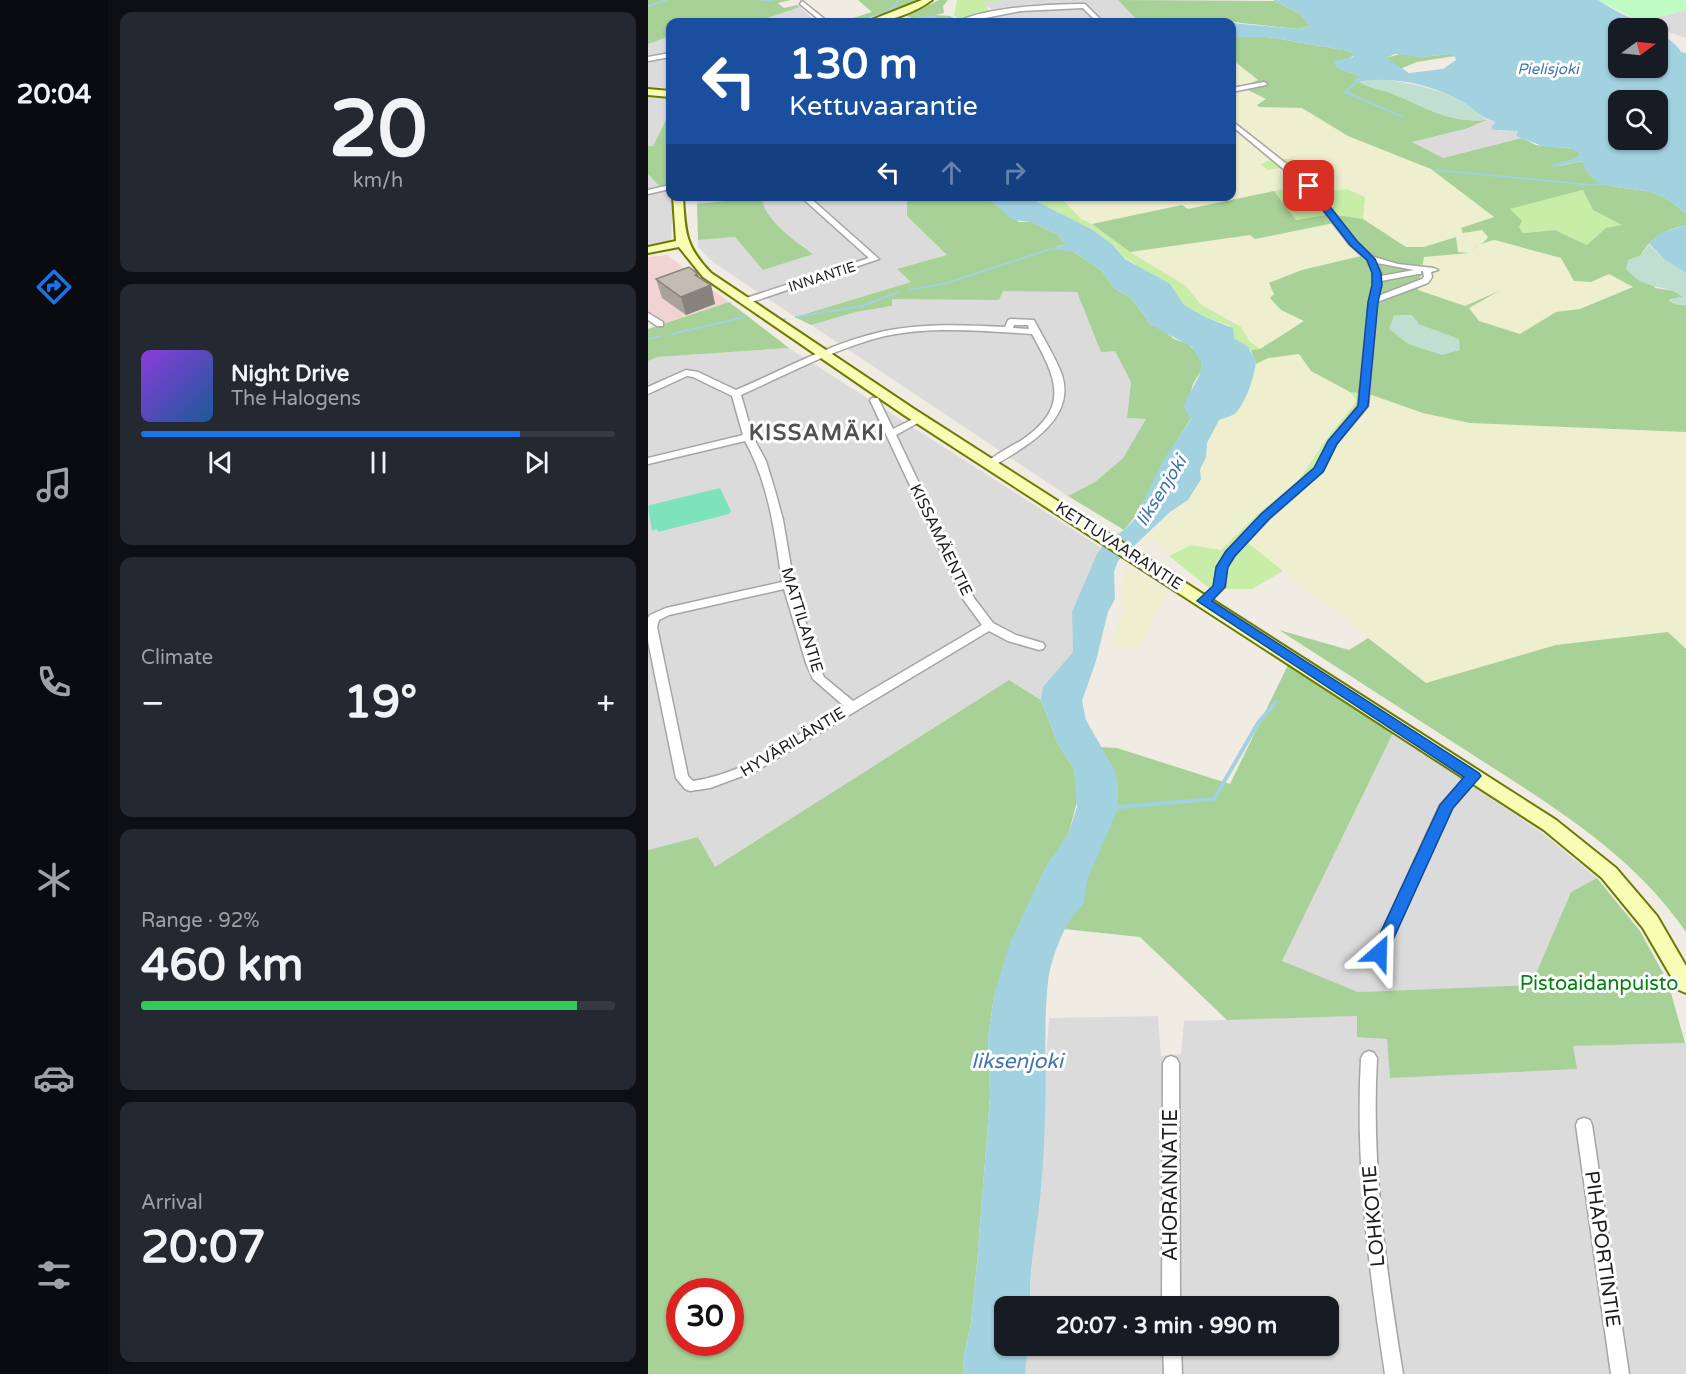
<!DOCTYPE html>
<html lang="en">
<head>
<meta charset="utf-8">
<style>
	:root { --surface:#171b24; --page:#242831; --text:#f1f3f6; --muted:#9ea1a6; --line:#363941; --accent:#1a73e8 }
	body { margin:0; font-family:"Varela Round",sans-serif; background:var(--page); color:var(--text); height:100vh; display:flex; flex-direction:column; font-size:22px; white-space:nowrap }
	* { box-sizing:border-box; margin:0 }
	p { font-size:20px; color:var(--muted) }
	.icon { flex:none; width:33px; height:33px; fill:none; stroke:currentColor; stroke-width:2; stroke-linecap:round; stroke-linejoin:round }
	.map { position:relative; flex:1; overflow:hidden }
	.side { display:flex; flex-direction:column; gap:12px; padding:12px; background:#0d0f14; width:540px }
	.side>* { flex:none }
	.banner { position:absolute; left:18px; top:18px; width:570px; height:183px; border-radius:12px; box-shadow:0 2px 4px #0004; background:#1a4fa0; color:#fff; overflow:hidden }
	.needle { width:39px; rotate:75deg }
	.fabs { position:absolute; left:960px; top:18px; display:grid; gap:12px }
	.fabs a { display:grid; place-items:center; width:60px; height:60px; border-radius:12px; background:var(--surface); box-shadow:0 2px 4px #0004; font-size:30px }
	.speed { position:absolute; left:18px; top:1278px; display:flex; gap:12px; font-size:30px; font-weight:700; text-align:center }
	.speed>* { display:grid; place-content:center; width:78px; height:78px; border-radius:50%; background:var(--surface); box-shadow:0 2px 4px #0004; line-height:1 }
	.speed .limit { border:9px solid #d22; background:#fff; color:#111 }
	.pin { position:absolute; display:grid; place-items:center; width:51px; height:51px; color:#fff; margin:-26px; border-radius:12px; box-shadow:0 3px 9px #0006 }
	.me { position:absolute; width:66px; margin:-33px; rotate:25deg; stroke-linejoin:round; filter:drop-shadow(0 0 4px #0008) }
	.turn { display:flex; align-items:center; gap:21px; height:126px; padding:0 24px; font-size:27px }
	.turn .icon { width:78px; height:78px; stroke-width:2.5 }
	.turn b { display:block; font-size:42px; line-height:51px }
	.lanes { display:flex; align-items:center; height:57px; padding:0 24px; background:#0003; justify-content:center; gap:30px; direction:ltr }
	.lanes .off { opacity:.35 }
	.big { font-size:45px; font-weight:800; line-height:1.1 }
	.side .card { flex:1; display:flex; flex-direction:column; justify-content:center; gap:9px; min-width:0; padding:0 21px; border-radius:12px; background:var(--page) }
	.side .dial { align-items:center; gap:0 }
	.dial b { font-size:78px; line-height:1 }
	.song { display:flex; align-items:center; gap:18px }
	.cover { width:72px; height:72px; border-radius:9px; background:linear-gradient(135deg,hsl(270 70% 55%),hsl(210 70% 35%)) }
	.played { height:6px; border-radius:3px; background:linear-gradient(90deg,var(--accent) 80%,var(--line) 80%) }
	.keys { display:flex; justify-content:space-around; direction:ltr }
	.heat { display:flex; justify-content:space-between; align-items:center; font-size:33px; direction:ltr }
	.charge { height:9px; border-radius:4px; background:linear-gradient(90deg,#34c759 92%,var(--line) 0) }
	.trip { position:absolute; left:346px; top:1296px; width:345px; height:60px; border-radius:12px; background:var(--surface); box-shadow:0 2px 4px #0004; font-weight:800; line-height:60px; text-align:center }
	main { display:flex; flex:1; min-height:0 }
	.tab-bar { display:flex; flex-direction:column; width:108px; justify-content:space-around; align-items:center; background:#090b0e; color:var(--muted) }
	.tab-bar .icon { width:42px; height:42px }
	.tab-bar .selected { color:var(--accent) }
	.tab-bar b { font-size:27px; color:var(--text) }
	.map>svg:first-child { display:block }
	.residential { fill:#dcdbdb }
	.commercial { fill:#f1d4d2 }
	.farmland { fill:#edefce }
	.grass { fill:#c8eda7 }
	.forest { fill:#a7d196; fill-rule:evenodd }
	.wetland { fill:#c0dfd1 }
	.park { fill:#befcc4 }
	.pitch { fill:#7de3bd }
	.water { fill:#a2d1e0; fill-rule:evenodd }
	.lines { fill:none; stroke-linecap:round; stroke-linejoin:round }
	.stream-far1 { stroke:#a2d1e0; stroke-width:2 }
	.stream { stroke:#a2d1e0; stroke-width:4 }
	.street-casing { stroke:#a5a5a5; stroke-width:3 }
	.secondary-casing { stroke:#6c7a00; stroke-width:4 }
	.street { fill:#fff; fill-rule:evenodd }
	.secondary { fill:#f8fdb5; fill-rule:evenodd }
	.wall { fill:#a9a19a }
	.shaded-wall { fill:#89837d }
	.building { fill:#c4bbb3; stroke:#89837d; stroke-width:1.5 }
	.route { fill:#1a73e8; stroke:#114b97; stroke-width:1.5 }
	.labels { text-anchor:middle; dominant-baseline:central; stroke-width:6; stroke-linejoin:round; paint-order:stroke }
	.far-street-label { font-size:14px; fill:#1e1e1e; stroke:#fff }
	.far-water-label { font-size:15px; font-style:italic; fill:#4276ab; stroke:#fff }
	.street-label { font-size:16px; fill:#1e1e1e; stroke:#fff }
	.water-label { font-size:18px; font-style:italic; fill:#4276ab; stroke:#fff }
	.near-park-label { font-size:20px; fill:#068312; stroke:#fff }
	.near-street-label { font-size:20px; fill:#1e1e1e; stroke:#fff }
	.near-water-label { font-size:21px; font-style:italic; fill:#4276ab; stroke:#fff }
	.district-label { font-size:22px; font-weight:bold; letter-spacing:1.5px; fill:#515151; stroke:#fff }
</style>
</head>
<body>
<main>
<nav class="tab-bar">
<b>20:04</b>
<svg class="icon selected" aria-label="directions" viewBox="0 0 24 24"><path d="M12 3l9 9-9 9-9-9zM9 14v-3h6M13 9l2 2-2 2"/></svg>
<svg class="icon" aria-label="music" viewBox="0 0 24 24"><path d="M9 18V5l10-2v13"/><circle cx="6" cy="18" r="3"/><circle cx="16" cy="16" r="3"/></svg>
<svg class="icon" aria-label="phone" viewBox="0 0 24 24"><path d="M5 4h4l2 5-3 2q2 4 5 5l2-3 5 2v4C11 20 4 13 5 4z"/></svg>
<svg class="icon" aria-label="climate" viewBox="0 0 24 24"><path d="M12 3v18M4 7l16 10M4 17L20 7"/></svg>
<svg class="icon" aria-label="car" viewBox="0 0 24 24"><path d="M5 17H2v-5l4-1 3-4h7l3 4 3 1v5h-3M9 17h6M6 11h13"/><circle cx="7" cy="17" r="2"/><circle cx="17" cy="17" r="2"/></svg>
<svg class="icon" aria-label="filters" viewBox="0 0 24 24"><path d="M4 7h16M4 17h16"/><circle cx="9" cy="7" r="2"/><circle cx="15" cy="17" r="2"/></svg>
</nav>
<section class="side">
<div class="card dial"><b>20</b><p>km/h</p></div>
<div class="card">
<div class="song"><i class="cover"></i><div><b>Night Drive</b><p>The Halogens</p></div></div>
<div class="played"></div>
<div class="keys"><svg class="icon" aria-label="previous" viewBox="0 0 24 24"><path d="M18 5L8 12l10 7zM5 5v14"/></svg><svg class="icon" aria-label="pause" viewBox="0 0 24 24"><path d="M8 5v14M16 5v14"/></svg><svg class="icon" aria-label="next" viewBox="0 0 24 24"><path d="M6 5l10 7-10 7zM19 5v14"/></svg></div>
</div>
<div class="card"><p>Climate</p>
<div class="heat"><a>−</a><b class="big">19°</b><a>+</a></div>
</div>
<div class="card"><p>Range · 92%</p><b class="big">460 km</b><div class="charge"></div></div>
<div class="card"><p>Arrival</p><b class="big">20:07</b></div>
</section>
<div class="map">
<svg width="1038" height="1374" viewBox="0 0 1038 1374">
	<rect width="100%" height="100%" fill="#f0ece4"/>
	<g class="residential">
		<path d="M330,0H470L491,22H350L343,18L347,12Z"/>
		<path d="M152,7L168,22H105Z"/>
		<path d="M1038,10V38L993,22Z"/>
		<path d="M22,36V88L0,87V44Z"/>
		<path d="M0,97L22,99V112L5,146H0Z"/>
		<path d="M839,120L846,121L848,123L845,125L851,131H871L868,136L874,138L795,158L763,142L817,129Z"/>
		<path d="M0,174L11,186L22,185V196L25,197L23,241L0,247Z"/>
		<path d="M49,197H259V216L299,255L250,270L264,282L147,317L65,262L50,247V240L87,237L115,269L164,253L132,229L116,210L113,197L49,204Z"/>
		<path d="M355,291L429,292L453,351L467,350L483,382L479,418L498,419L475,458L447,482L420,496L163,325L208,312L244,306L243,299Z"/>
		<path d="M141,348L452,547L433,604L427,653L393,700L361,680L66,868L50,837L0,850V361L9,357Z"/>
		<path d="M745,733L893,832L949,878L923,892L883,985L710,992L633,961Z"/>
		<path d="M510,1016L513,1056L533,1054L536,1021L709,1016L739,1038L742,1077L816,1071L929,1069L924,1046L1038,1043V1374H377L379,1346H681V1306H381L401,1018Z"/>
	</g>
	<path class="commercial" d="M19,255L81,302L14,324L0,313V257Z"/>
	<g class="farmland">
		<path d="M584,48L590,66L609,79L610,82L584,88Z"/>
		<path d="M598,89L618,99L611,102V107L654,108L700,136L770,164L797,178L846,217L814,228L834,230L840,237L838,241L847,240L913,258L943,282L961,274L986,286L932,309L908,312L872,334L831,321L821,307L842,295L817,306L770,290L776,257L810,253L808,237L775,247H758L715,219L717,197L699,189L672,193L642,166L650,163L645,159H632L584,120V92Z"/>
		<path d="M584,128L624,160L612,165L620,170L633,167L654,186L540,209L534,205L444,224L433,219L412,197L584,196Z"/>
		<path d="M686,223L714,256L654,270L621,283L633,310L656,321L612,349L602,342L593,327L583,319L552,304L538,286L482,252L602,235L607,239Z"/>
		<path d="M651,354L663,371L702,392L708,399L701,412L680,436L650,481L613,511L572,551L543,545L521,556L507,542H493L523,512L535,505L550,484L554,461L558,457L563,434L571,420L584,416L594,402L601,389L608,364L620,358Z"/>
		<path d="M721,394L775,413L822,423L1038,432V649L1020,632L908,645L778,683L599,542L691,444L705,426L722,398Z"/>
		<path d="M478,566L520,591L491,649L464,646L475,607L474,589Z"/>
	</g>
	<g class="grass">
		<path d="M309,0H358L336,2L341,11L311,19L306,15Z"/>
		<path d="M584,121L632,159H645L650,162L642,166L672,193L699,189L717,197L715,219L683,214L648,220L626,191L654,185L633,168L620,170L612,164L623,160L584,128Z"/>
		<path d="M936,190L945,210L975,225L949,236L940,245L907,230L874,233L861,209Z"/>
		<path d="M380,197H412L433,219L444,224L482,252L538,286L552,304L593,327L602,342L612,349L603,350L586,338L581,325L559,318L536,305L486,263L474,256L468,247L445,230Z"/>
		<path d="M702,392L721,394L720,407L693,439L678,468L623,515L599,542L635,571L604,589H562L521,556L543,545L573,550L613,511L650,481L677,441L707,403L708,399Z"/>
	</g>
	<g class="forest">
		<path d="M0,0H143L130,3L136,8L149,5L152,7L107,22H22V36L0,44Z"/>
		<path d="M210,0H272L209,22H193L224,12Z"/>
		<path d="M291,0H300L295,6L296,13L287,15L302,16L308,20C291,25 275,23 259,16Z"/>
		<path d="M470,0L627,1L652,14L663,26L649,29L584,22H491Z"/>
		<path d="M584,37H620L701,51L707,55L701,58L692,69L713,76L714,78L707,80C719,87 732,88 746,94C779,108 800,123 839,120L817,129L764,142L795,158L874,138L888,145L927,149L933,154L924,160L904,165L912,166L935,161C941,191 979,186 1002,192C1016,195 1028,205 1038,214V225C1018,230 1003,236 993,255L1007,288L1027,291L1035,297L1021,300L1026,304L1038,305V432L822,423L775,413L721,394L702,392L663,371L651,354L620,358L608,364L603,350L612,349L656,321L633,310L622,298L626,294L621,283L654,270L713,256L686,223L607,239L602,235L482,252L444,224L534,205L540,209L626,191L648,220L683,214L715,219L758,247H776L808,237L810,252L821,253C826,246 835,245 840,237L834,230L815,233L813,228L846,217L783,169L700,136L654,108L611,107L609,105L618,99L594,87L610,80C592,63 584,69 584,37ZM935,190L945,210L974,225L958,228L939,245L907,230L875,233L871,227L874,221L862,209ZM847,240L913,258L926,281L943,282L961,274L985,287L932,309L908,312L872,334L831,321L821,308L851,291L817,306L770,290L776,257L821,253C827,245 837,242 847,240Z"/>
		<path d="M752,54L773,57L802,54L807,56L769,62L752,69L738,58Z"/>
		<path d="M22,112V185L11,186L0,174V146H5Z"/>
		<path d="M113,197C119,223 144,238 165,254L115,270L87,237L50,240L49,204Z"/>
		<path d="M259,197L339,198L371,222H383L409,234L418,244L408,247L426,252L444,264L454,271L466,288L483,298L503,325L515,330L526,339L540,344L549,353L554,364L552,372L545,384L538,409L543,418L514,464L493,509L476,530L420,496L447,482L475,458L498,419L479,418L483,382L467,351L453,352L429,292L355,291L351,300L244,299V306L208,312L163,325L147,317L263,282L249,269L299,255L259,216Z"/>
		<path d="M81,302L141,348L9,357L0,361V329Z"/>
		<path d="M631,630L701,650L720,638L778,683L908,645L1020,632L1038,649V932C984,853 901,804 822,753C758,712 695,671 631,630Z"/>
		<path d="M640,665L745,733L634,961L710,992L883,985L923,892L949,878L992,931L1020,982L1037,1043L925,1046L929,1069L742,1078L739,1039L709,1037V1016L579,1020L492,937L416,929L468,804L470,786L460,779L453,747L469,748L582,784Z"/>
		<path d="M361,680L393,700L410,744L426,769L430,798L421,832L393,877L376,916L346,996L340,1037L342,1097L329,1263L323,1324L316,1355L315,1374H0V850L50,837L67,867ZM32,1292H82V1342H32Z"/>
	</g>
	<g class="wetland">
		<path d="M729,78C760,83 789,87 816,103C825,107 831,115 839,120C800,123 779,108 745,94C733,89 720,89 710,81Z"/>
		<path d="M1001,244L1016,259L1038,273V305L1026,304L1021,299L1034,297C1018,282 998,293 978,269L980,260L993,255Z"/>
		<path d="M746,315H764L771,324L811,339L812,350L794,355L760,344L741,329Z"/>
	</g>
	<path class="park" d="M949,0H1038V10L987,23L984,17Z"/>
	<path class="pitch" d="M72,488L83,511L81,514L10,532L9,529L4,531L0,507L2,505Z"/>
	<g class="water">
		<path d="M625,0H950C967,12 986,19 1004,28H970V68H1010V32C1018,39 1027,41 1033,52L1038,53V214C1028,205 1016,195 1002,192C978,186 942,191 934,161L907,167L902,165L924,160L933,153L921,148L897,147L868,136L870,131L846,130L843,128L847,123L846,121C834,119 828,110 818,104C787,85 744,75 708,82L706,80L713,76L689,68L685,61L705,57L706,55L701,51L620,37H584V23L649,29L663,26L652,14ZM747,54L773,57L802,54L807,57L808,60L795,69L761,73L738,58ZM970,100H1010V140H970Z"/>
		<path d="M332,197H380L445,230L465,245L477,259L522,284L536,305L559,318L585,328L586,338L600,347L608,361C607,375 597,407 585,415C581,417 575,418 571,420L559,443L558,457L552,470L553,479L540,500L522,512L470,561L466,572L467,599L460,612L448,661L434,701L438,720L467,771L470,785V809L440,878L435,905C418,918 402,960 400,982C395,1027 399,1074 397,1119C396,1151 394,1184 390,1215C386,1246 381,1275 382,1306H357V1346H380L377,1374H315L316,1355L323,1324L329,1263L342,1097L340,1037L346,996L361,945L397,868L421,832L429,807L426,769L410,744L393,700L395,687L425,652L424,612L449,554L457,542L476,530L486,520L516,459L541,422L543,418L535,406L551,376L554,364L544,347L503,325L483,298L466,288L454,271L444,264L426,252L403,249L418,244L409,234L383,222L365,220C353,210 347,201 332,197Z"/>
		<path d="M1038,225V273L1016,259L1001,243L1013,233Z"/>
	</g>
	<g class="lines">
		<g class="stream-far1">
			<path d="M114,0H124"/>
			<path d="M0,6L19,0"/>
			<path d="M232,15L247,6L250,0"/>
			<path d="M268,18L288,17"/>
			<path d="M0,40L3,41"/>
			<path d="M710,81L697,92L755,117"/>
			<path d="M788,170L943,185L958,184"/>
			<path d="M261,290L299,283L403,249"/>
			<path d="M108,315L121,323"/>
			<path d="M148,317L214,306L250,292"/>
			<path d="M134,320L137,319"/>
			<path d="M24,334L96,317"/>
			<path d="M0,339L13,336"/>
		</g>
		<path class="stream" d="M470,807L566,799L610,723L628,702"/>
		<defs>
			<g id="street">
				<path d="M154,1L179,21L180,22H174L152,4Z"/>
				<path d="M437,4L455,22H449L435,8L373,11L317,22H309C338,7 404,4 437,4Z"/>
				<path d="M239,15L257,21L258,22H250L237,18Z"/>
				<path d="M22,53V57L0,61V57Z"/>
				<path d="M616,82L619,84L618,85L584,92V88Z"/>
				<path d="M584,121L664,184L708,241L726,257L750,264L786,268L790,270L783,272L784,277L780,283L729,302L720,406L688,444L675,471L621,519L586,556L579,567L577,587L559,604L555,605L549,601L566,586L569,567L578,552L613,515L667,468L681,441L710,406L721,301L725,285V273L719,260L702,245L658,188L584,126ZM729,263L766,270L733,276ZM773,271H775L776,277L774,279L730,296L733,281L770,274H773Z"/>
				<path d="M22,185V189L0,194V190Z"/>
				<path d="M152,196H160L231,259L101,303H95V299L221,258Z"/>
				<path d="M0,313L15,322V326H9L0,320Z"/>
				<path d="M363,319L386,320C395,338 407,356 414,375C428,420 378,446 347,465L343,466L338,463C348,454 362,447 374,440C423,406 408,378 384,334C336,331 285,326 237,336C187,348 140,374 93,395L105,437L118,461L128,494L135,520L146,584L170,663L176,677L205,701L334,625L315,599L222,400L224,398H230L245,429L269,417L272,416L277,419L248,435L326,598L345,623L368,635L395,643L397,646L395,649L391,650L360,641L341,631L108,771L62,788L42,791L37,789L28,778L0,641V618L2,615L18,608L134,582C127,533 121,484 97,441L0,464V458L95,435L84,396L45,377L39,376L0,394V387L38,370L50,372L88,390C137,369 185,342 237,331C277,323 317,325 357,327L360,320ZM366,325H380L381,329L365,328ZM136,589L158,663L165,679L196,706C148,735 101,773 45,781L40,776L9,627L11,620L21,615Z"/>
				<path d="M826,771L831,773L832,776L804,808L736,957L731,959L726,957L724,953L792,805L821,773Z"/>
				<path d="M721,1051L726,1053L729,1058C723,1165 738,1269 755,1374H737C721,1269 707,1165 713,1058L716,1053Z"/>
				<path d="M523,1056L528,1058L531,1063L532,1306H514L515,1063L518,1058Z"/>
				<path d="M936,1118L942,1120L944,1125L981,1374H963L928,1125L930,1120Z"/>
				<path d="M515,1346H533L534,1374H516Z"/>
			</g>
			<g id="secondary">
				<path d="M274,0H284C268,12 237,24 218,22Z"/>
				<path d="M0,89L22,91V97L0,95Z"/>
				<path d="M25,196H35C37,232 37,246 63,273L266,409L908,820L968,868L1009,916L1038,966V993L1031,990L995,928L954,878L896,830L256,415L55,277L31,247L0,253V247L28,241Z"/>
			</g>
		</defs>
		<use href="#street" class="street-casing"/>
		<use href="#secondary" class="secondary-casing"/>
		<use href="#street" class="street"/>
		<use href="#secondary" class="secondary"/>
	</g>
	<path class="wall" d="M8,279L63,285L67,304L38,315L14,298Z"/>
	<path class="shaded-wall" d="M50,274L54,289L63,285L67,304L38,315L33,297L47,275Z"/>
	<path class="building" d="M41,267L50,274L47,275L63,285L33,297L8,279Z"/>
	<path class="route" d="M658,184H664L709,241L727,259L733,273L734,285L730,302L720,406L689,444L675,472L621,519L587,556L580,567L577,587L564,601L831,773L833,776L805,808L739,953L737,958L731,960L725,958L723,953L792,805L816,777L549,601L565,586L568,567L578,551L613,514L666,468L680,441L710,406L720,302L724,285V273L719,260L702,245L658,188Z"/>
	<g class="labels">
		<g class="far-street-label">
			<text transform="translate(174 277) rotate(-18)">INNANTIE</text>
		</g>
		<g class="far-water-label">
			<text x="900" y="69">Pielisjoki</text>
		</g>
		<g class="street-label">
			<text transform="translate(293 540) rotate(64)">KISSAMÄENTIE</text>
			<text transform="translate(471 546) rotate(33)">KETTUVAARANTIE</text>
			<text transform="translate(154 620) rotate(73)">MATTILANTIE</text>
			<text transform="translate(145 742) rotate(-31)">HYVÄRILÄNTIE</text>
		</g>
		<g class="water-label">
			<text transform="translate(513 491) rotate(-58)">Iiksenjoki</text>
		</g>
		<g class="near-park-label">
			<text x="951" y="984">Pistoaidanpuisto</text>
		</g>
		<g class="near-street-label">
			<text transform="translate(523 1185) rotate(-90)">AHORANNATIE</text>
			<text transform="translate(726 1216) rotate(-95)">LOHKOTIE</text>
			<text transform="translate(954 1249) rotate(82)">PIHAPORTINTIE</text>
		</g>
		<g class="near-water-label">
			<text x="369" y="1061">Iiksenjoki</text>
		</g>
		<g class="district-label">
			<text x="169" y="433">KISSAMÄKI</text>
		</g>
	</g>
</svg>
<div class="fabs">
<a><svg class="needle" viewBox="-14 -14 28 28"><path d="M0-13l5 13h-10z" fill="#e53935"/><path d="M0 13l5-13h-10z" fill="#9ea1a6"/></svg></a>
<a><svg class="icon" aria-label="search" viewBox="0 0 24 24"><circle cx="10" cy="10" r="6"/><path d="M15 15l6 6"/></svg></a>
</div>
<div class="speed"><div class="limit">30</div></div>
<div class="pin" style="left:661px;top:186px;background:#d93025"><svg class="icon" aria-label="arrive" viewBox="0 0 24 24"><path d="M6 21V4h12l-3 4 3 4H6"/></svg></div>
<svg class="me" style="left:731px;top:953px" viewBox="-20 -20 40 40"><path d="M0-17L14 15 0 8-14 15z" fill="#1a73e8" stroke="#fff" stroke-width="4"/></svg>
<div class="trip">20:07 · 3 min · 990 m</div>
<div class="banner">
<div class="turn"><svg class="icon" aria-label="left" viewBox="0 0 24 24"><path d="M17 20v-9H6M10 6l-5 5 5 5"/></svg><div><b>130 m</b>Kettuvaarantie</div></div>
<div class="lanes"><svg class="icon" aria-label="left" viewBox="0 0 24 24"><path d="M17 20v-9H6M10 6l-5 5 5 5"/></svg><svg class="icon off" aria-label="ahead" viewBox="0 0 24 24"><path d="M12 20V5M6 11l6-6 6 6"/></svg><svg class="icon off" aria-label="right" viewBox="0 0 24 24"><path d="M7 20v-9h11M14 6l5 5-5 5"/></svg></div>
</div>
</div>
</main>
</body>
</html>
